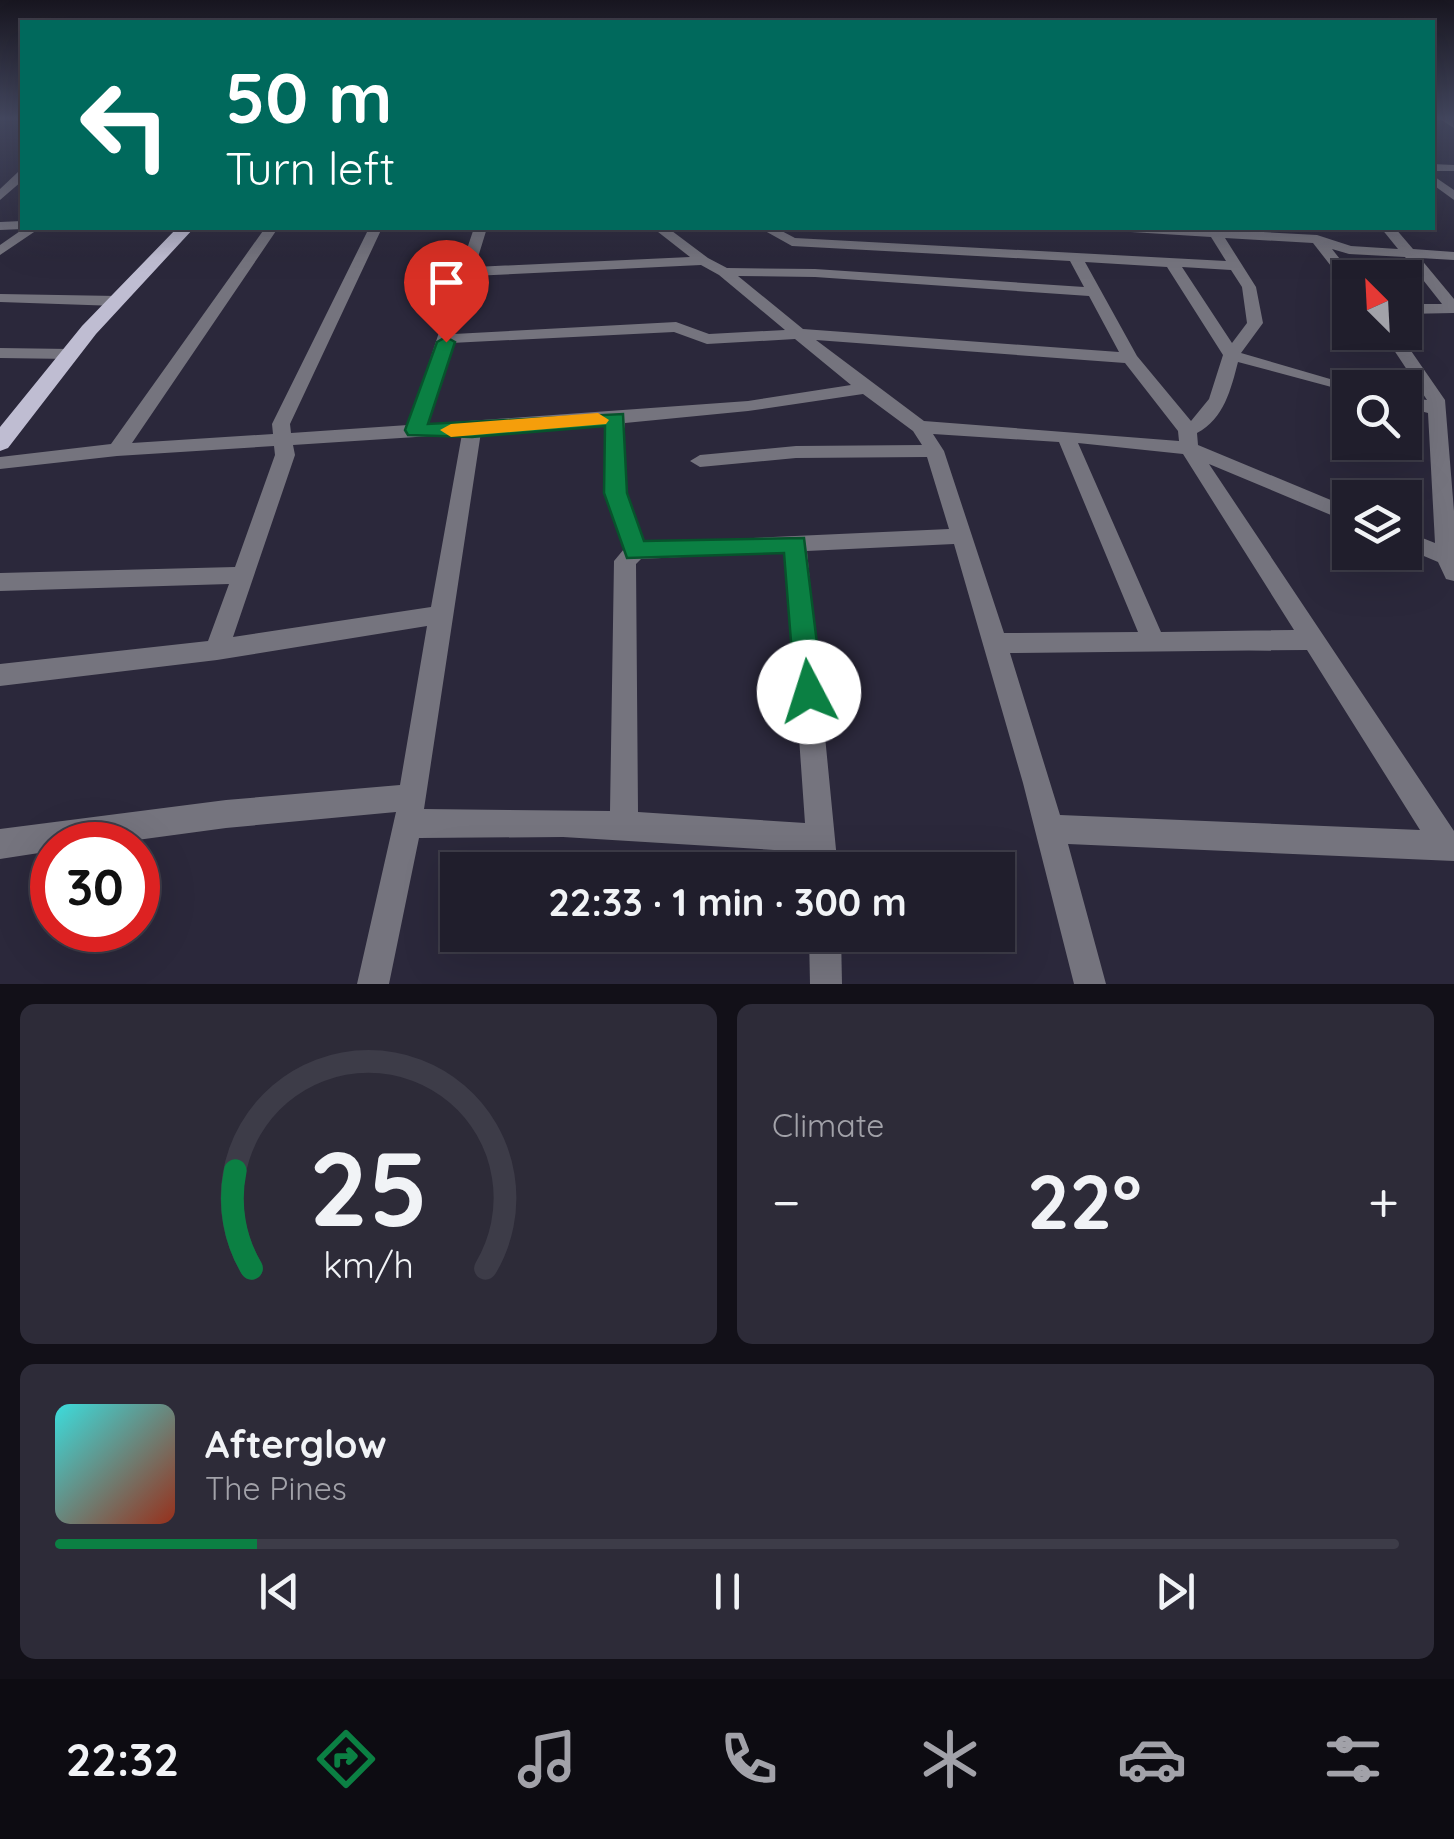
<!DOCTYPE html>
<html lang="en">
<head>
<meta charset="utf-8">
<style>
	:root { --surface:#201e2c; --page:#2d2b38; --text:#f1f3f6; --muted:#a2a2a9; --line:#3d3c48; --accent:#0b8043 }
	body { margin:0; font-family:Quicksand,sans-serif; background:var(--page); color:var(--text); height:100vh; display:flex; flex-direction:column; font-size:38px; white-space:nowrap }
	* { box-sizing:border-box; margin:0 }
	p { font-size:32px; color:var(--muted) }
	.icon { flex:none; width:55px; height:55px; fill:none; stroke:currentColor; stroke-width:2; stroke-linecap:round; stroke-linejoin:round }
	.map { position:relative; height:984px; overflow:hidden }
	.side { display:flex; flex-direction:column; gap:20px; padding:20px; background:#121018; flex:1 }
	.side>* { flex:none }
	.guide { position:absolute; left:20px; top:20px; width:1415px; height:210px; border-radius:0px; box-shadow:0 10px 40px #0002,0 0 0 2px var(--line); background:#00695c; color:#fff; overflow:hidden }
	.needle { width:65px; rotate:336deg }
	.controls { position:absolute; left:1332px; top:260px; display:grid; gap:20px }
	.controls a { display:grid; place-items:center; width:90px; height:90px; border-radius:0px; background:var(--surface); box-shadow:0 10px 40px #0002,0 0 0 2px var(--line); font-size:50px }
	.speed { position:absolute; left:30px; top:822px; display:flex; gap:20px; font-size:50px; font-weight:700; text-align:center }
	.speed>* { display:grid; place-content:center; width:130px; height:130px; border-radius:50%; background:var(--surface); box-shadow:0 10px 40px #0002,0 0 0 2px var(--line); line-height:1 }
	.speed .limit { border:15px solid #d22; background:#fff; color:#111 }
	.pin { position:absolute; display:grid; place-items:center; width:85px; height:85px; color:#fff; margin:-102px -42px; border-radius:50% 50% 50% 0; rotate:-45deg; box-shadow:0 0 10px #0007 }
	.pin .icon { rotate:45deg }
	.me { position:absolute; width:110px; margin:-55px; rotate:355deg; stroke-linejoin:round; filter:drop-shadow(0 0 8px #0008) }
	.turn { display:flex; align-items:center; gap:35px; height:210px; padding:0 40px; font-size:45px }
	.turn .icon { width:130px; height:130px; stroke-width:2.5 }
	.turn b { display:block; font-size:70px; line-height:85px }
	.big { font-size:75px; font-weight:800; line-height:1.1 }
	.side .widget { flex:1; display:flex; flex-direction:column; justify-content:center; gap:15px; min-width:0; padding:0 35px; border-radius:15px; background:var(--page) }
	.side .dial { align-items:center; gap:0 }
	.dial svg { height:260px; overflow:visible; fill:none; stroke:var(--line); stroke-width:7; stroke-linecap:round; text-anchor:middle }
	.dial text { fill:var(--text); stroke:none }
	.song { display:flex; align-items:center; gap:30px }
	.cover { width:120px; height:120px; border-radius:15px; background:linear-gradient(135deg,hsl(180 70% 55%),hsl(10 70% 35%)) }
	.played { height:10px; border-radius:5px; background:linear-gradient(90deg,var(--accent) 15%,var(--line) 15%) }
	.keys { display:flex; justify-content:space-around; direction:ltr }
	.heat { display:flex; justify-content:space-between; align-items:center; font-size:55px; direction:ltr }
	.side .tiles { flex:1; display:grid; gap:20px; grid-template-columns:1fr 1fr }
	.widget:last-child { grid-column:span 2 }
	.trip { position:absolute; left:440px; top:852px; width:575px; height:100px; border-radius:0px; background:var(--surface); box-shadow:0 10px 40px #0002,0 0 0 2px var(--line); font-weight:800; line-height:100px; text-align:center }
	.tabs { display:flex; height:160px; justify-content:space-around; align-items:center; background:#0d0c12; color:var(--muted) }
	.tabs .icon { width:70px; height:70px }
	.tabs .active { color:var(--accent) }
	.tabs b { font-size:45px; color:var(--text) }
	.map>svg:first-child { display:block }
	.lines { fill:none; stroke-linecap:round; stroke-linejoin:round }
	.minor { fill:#75747e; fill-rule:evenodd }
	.major { fill:#bfbdd2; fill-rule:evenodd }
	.route { fill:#0b8043; stroke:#07532c; stroke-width:2.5 }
	.slow { fill:#f59e0b }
</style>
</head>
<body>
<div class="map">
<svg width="1454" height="984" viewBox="0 0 1454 984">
	<rect width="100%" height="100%" fill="#2b283b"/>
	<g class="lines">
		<g class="minor">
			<path d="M1440,119H1452L1454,128Z"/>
			<path d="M1432,164L1454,165V171H1432Z"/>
			<path d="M18,172H22V181L0,200V189Z"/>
			<path d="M1432,175L1454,190V200L1432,184Z"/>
			<path d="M22,221V228H40L0,255V245L23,229L0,230V222Z"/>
			<path d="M265,228H278L132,443L273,434L272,424L369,228H382L290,424L291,433L408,425L474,228H487L475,267L690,257L653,228H668L708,258L727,268L815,269L1084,287L1070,261L792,246L760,228H776L795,238L1226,261L1211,237L1131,232L1124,228H1190L1317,235L1351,246L1398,249L1381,228H1395L1413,249L1454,252V260L1420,258L1454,299V313L1405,314V304H1442L1405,257L1349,254L1332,249L1355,278H1350V285L1345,284L1313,243L1225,238L1256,287L1263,323L1241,353L1361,388H1350V392L1238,362C1231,389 1224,419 1197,433L1198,445L1350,508V523L1209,464L1454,831V861L1068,844L1106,984H1074L1023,783L954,544L807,551L838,870H808L807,852L563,837L419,838L389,984H357L396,812L226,828L100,845H52V851L0,859V829L226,800L400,785L427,626L217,660L0,686V664L208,641L229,584L0,591V573L235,567L275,455L274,446L117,456L0,469V457L111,444ZM1085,262L1167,267L1223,355L1209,399L1191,421L1137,356ZM701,265L719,275L785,330L709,334L676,322L454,334L472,276ZM1182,267L1231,270L1242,287L1247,323L1232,343ZM738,276L815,277L1089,296L1119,352L803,329ZM674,332L707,344L795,339L851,385L748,401L426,424L451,343ZM816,340L1125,363L1178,431L1179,441L924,421ZM863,394L913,431L922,445L796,446L700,455L690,461L700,467L796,458L927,457L949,529L643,543L625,493V423L748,411ZM607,424L605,493L624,549L614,561L610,811L424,809L481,432ZM462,434L431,607L233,637L295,455L293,445ZM933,434L1059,442L1138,632L1004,633L944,451ZM1078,443L1183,454L1294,630L1161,632ZM786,552L805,823L638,812L636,564L641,559ZM1307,650L1420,830L1060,815L1010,653Z"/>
			<path d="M0,294L117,296L125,301L117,306L0,302Z"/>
			<path d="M1382,332H1398L1445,400L1454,511V581L1446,579L1438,562L1405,548V531L1435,543L1428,413L1405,407V397L1427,400Z"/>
			<path d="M0,348L70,349L78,354L70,359L0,358Z"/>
			<path d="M809,935H841L842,984H810Z"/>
		</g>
		<path class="major" d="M177,228H194L96,334L8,448L0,451V427L82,326Z"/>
	</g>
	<linearGradient id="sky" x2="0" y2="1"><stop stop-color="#181620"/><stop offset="0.46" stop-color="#444860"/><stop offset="1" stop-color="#444860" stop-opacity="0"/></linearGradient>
	<rect width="1454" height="257" fill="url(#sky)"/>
	<path class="route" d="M446,337L455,342L428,424L623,414L627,493L644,541L804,538L823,692L819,700L809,704L799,700L795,692L784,553L627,558L604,493L605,426L472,437L408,435L405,430L437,342Z"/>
	<path class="slow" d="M598,413L609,420L606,424L451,437L440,430L451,424Z"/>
</svg>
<div class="controls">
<a><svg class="needle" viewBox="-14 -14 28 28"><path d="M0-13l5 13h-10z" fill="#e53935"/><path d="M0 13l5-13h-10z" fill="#a2a2a9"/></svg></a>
<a><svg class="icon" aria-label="search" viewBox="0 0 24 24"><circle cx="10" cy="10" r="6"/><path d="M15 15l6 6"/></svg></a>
<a><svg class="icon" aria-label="layers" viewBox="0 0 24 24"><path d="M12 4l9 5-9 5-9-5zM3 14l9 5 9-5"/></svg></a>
</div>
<div class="speed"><div class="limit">30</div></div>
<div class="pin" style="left:446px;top:342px;background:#d93025"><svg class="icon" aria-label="arrive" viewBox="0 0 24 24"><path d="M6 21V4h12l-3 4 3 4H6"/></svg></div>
<svg class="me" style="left:809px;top:692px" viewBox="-20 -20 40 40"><circle r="19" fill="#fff"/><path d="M0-13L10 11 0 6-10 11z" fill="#0b8043"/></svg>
<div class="trip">22:33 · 1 min · 300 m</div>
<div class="guide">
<div class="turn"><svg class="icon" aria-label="left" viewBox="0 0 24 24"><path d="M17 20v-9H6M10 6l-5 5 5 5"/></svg><div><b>50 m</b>Turn left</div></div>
</div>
</div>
<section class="side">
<div class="tiles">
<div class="widget dial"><svg viewBox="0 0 100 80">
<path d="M14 69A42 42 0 1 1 86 69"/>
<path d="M14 69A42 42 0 0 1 9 39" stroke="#0b8043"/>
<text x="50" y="56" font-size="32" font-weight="700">25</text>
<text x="50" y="72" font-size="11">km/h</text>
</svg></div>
<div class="widget"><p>Climate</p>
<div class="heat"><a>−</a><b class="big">22°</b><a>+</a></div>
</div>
<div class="widget">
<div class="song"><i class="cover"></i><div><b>Afterglow</b><p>The Pines</p></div></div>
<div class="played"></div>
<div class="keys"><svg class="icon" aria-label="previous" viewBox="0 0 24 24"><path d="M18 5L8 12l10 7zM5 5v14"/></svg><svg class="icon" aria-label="pause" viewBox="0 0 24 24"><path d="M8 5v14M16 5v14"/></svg><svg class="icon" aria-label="next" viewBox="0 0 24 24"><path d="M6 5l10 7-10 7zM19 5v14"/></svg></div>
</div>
</div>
</section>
<nav class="tabs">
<b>22:32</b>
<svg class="icon active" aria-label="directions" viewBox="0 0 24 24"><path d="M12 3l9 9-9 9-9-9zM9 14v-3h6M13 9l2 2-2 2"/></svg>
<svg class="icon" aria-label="music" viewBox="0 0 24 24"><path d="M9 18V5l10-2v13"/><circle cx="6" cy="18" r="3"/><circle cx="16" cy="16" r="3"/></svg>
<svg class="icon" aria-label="phone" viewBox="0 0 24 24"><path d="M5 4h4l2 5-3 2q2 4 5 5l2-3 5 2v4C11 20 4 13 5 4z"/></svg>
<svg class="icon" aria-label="climate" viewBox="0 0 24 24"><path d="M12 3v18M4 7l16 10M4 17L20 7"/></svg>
<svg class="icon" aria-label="car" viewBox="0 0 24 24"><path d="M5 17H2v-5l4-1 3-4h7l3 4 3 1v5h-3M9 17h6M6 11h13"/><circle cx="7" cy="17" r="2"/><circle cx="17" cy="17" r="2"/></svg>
<svg class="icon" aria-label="filters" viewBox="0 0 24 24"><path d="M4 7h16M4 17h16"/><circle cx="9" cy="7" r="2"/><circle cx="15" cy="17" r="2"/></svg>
</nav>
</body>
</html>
